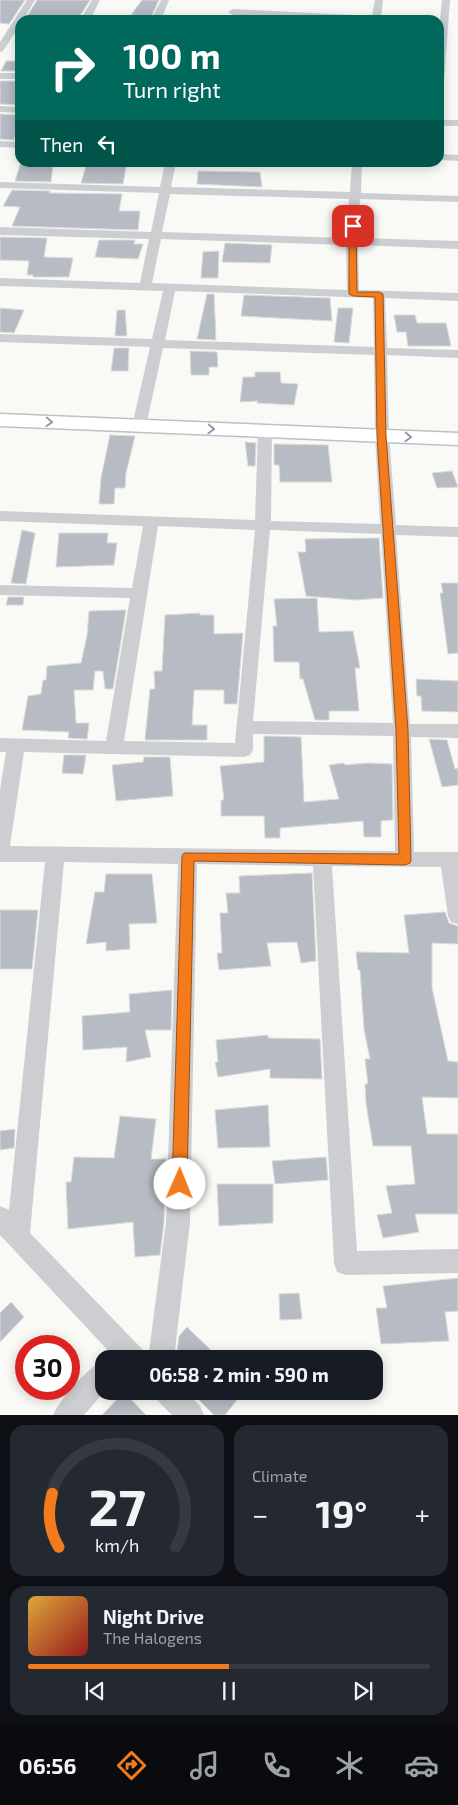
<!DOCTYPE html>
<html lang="en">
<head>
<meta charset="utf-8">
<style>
	:root { --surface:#171b24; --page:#242831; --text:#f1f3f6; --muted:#9ea1a6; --line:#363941; --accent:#f47b1c }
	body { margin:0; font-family:"Exo 2",sans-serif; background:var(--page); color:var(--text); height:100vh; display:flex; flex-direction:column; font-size:19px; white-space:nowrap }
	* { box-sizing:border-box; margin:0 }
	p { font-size:16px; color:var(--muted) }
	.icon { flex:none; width:28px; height:28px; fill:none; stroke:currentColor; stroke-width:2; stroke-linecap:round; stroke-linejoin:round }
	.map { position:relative; height:1415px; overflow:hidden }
	.drawer { display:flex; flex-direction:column; gap:10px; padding:10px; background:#0d0f14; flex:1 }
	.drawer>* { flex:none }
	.top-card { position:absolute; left:15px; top:15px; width:429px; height:152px; border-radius:15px; box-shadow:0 2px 12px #0003; background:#00695c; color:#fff; overflow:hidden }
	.speed { position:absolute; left:15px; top:1335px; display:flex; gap:10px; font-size:25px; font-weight:700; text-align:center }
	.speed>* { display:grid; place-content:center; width:65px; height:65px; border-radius:50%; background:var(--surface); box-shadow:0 2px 12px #0003; line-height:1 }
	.speed .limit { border:8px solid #d22; background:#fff; color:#111 }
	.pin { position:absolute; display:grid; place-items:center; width:42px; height:42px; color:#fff; margin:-21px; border-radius:10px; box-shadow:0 2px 8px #0006 }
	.me { position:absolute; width:55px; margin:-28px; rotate:1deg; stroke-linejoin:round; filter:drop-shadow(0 0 4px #0008) }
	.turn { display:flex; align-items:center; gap:18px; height:105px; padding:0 25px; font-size:22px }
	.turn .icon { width:65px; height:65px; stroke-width:2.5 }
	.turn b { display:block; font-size:35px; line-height:42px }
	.then { display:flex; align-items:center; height:48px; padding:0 25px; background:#0003; gap:10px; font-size:19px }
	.big { font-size:38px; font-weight:700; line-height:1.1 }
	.drawer .tile { flex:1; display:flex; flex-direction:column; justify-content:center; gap:8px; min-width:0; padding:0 18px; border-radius:15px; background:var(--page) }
	.drawer .dial { align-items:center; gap:0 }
	.dial svg { height:130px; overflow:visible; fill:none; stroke:var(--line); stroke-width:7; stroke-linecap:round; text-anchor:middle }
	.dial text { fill:var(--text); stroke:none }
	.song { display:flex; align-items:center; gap:15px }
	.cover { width:60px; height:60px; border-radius:8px; background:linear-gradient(135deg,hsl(40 70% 55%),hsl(0 70% 35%)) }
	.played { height:5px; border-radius:2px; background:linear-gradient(90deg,var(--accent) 50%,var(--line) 50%) }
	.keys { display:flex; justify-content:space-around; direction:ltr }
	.heat { display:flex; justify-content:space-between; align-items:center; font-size:28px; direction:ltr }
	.drawer .tiles { flex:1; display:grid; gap:10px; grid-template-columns:1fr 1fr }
	.tile:last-child { grid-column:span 2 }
	.trip { position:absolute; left:95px; top:1350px; width:288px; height:50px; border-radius:15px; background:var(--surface); box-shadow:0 2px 12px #0003; font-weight:700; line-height:50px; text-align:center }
	.menu { display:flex; height:80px; justify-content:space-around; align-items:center; background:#090b0e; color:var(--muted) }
	.menu .icon { width:35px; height:35px }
	.menu .current { color:var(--accent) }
	.menu b { font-size:22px; color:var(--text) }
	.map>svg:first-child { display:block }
	.building { fill:#b6bbc4; stroke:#dbdbd9 }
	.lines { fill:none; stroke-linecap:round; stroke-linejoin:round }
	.secondary-casing { stroke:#bdc0c7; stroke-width:3 }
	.street { fill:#ccced2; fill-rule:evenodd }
	.secondary { fill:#fff; fill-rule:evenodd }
	.oneway { stroke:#939cae }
	.route { fill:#f47b1c; stroke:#9f5012 }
</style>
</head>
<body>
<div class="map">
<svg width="458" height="1415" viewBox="0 0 458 1415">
	<rect width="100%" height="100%" fill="#f9f9f6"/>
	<g class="building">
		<path d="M0,0H25L9,24L0,23Z"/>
		<path d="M37,0H90L78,19L42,18V20H25Z"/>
		<path d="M142,0H159L151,17L131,15Z"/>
		<path d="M6,61H20V71H1Z"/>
		<path d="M0,81H20V105L0,104Z"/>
		<path d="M0,114L19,115L14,140L0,139Z"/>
		<path d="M21,162H39L38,165H53L51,182L15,181Z"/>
		<path d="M105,162H127L123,184L81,183L86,166L105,167Z"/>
		<path d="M198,171L260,172L262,187L197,184Z"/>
		<path d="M12,190L50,191L49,193L122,194L119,211H140L138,230L12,226L20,207L3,206Z"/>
		<path d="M0,237L47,238L44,257L73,258L69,277H33V275H27L29,261L0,260Z"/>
		<path d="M99,240H135L134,244H143L138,259L95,257Z"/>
		<path d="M225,243L272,245L270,263L222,262Z"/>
		<path d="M219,251L218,278H201L203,252Z"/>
		<path d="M207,294H214L216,340L197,339Z"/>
		<path d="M244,295L330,298L332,321L241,316Z"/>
		<path d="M0,308L24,310L14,333L0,332Z"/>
		<path d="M338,308H353L349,343L334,342Z"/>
		<path d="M117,310H125L127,336H115Z"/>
		<path d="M394,315H415L417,323H446L451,346H408L406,332H397Z"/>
		<path d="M114,348H129L128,371H111Z"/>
		<path d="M190,351L217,352L218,367H209V375H191Z"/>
		<path d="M255,372H280L281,383L298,384L294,405L257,403L258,401L240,402L243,377H255Z"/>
		<path d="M110,435L135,436L126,473L125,488H115L114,504H99L101,478Z"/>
		<path d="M245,442L256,443L255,466H248Z"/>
		<path d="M274,444L328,445L332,482H280L279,465H274Z"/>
		<path d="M452,471L458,487L437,488L432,473Z"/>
		<path d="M22,530L35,533L26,584L11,583Z"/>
		<path d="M59,533H108L107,543H117L114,565L56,567Z"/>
		<path d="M379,538L383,598L355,600L306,596L298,552H306L305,539Z"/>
		<path d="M441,583H458V653L448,654L440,593H443Z"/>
		<path d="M8,597H24L23,605H6Z"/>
		<path d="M317,598L319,632L353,631L360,668H355L359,711H329V720H315L303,679H300L299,662H274L273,626H277L274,599Z"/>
		<path d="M126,610L113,689H105L103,671H95L93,690H74L76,723H89L87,739L68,738L69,732L22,730L28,696L41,694L43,680H46L47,666L81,663L87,636L89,611Z"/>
		<path d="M200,613V615H214V634L243,633L237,704H224V690H194L192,725H207V740H145L150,689H155L154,671H162L165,615Z"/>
		<path d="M416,679L458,681V712L422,711L421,696H417Z"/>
		<path d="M264,736L301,737L304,802L339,799L329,765L344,763L345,765L368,763L392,764L393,820L381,821V837H364L363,821L280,828V838H265L264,816H221V800H224L220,766L264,762Z"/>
		<path d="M429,739L447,740L455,769L458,768V785L442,787Z"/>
		<path d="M64,755H86L83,774L62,773Z"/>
		<path d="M144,757H170L173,796L116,801L112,765L143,762Z"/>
		<path d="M312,873L316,961L301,963L297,942L267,943L271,966L219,970L217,953H222L220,913H228L226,893H240L239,876Z"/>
		<path d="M106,874H152L157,923L129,924L130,949L106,951V942L86,944L95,892H104Z"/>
		<path d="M0,910H38L32,969H0Z"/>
		<path d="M445,912L449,923L458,926V944L432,943V988L448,1061L458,1062V1098L422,1097L427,1134H458V1214H415L419,1232L383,1238L377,1215L392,1213L386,1186L415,1184L411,1146H373L366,1103L365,1084H368L365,1059H370L364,1029L360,970H358L356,952L409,953L404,915Z"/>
		<path d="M172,990L171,1030H145L151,1057L126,1062L127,1047L83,1050L82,1016L130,1012L129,994Z"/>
		<path d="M268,1035V1038L320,1039L322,1079L270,1078V1069L218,1077L215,1062H218L216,1040Z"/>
		<path d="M268,1105L270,1147L218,1148L215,1110Z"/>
		<path d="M120,1116L156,1119L151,1159H166L164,1222L160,1255L135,1257L133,1222L68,1229L66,1182H71L74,1157L114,1158Z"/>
		<path d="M15,1129L14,1148L0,1150V1131Z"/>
		<path d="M326,1157L328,1180L275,1184L272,1161Z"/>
		<path d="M217,1184H273V1223L219,1226Z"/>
		<path d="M458,1278V1311L445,1312L449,1341L381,1344L376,1308H387L383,1286Z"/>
		<path d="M299,1293L302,1319L280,1320L279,1294Z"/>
		<path d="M11,1302L24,1317L0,1342V1313Z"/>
		<path d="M187,1327L220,1359H176L179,1336Z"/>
		<path d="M190,1391H244L225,1415H214Z"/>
		<path d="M124,1392L146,1415H102Z"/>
	</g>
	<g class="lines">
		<defs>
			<path id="secondary" d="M0,414L458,433V445L0,426Z"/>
		</defs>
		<use href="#secondary" class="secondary-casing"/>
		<g class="street">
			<path d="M27,0H35L23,20H20V25L3,51L0,52V42Z"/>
			<path d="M92,0H100L90,20H80Z"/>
			<path d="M161,0H169L161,20H151Z"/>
			<path d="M375,0H383L381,17H394L399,20H339L233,15L228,12L233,9L372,16Z"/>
			<path d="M442,0H450L444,81L439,84V30Z"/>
			<rect x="0" y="73" width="20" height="6"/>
			<path d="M0,106L20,107V113L0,112Z"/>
			<rect x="439" y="120" width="19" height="6"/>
			<path d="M0,141L20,142V148L0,147Z"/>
			<path d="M439,154L458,155V161L439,160Z"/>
			<path d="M165,162H176L171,187L350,192L352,162H362L361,193L458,196V202L360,199L358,238L458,241V249L358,245L359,290L458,293V301L385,298L387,348L458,350V358L387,355L389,436L396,525L458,527V537L396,535L410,724H458V738L411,737L414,852H458V924L451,922L448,916L441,867L332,866L357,1251L458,1249V1273L346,1275L337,1272L334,1263L313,866L197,864L190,1222L174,1359H148L166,1222L178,864L64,862L30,1233L143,1350L147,1359H116L0,1235V1206L9,1210L45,862H0V790L6,752H0V738L106,741L130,598L0,595V585L132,588L143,526L0,521V511L255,520L258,431L260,428H270L272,431L271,521L380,524L375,436L374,355L163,348L146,426L139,430L132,426L150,347L0,342V334L152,339L163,291L0,286V278L140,283L149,239L0,235V227L151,232L159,193L0,188V182L160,187ZM170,194L349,199L346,238L162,232ZM161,239L346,245L347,290L152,283ZM175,291L373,298L374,347L165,340ZM158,526L255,530L235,743L124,741ZM270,530L381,534L393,723L253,721ZM253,734L393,736L395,851L10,846L24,752L244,757L250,755L253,750Z"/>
			<path d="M104,1360L105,1391L84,1415H53C60,1399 88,1367 104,1360Z"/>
			<path d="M153,1391H185L200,1406L204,1415H172L157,1400Z"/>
		</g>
		<use href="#secondary" class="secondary"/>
	</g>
	<defs><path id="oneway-chevron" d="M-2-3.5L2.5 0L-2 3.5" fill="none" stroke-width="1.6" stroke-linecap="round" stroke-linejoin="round" transform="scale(1.25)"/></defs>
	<g class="oneway">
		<use href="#oneway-chevron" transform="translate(49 422) rotate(2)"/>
		<use href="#oneway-chevron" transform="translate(211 429) rotate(2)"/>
		<use href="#oneway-chevron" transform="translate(408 437) rotate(2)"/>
	</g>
	<path class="route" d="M353,224L356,226L357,292H379L383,294L386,436L408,730L411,860L410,863L405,865L194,861L187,1184L185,1189L180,1191L174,1189L172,1184L182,856L184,853L399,854L396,730L377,436L375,297L353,296L349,294V226Z"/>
</svg>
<div class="speed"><div class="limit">30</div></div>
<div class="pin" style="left:353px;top:226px;background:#d93025"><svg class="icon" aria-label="arrive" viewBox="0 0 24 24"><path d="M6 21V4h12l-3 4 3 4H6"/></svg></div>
<svg class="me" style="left:180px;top:1184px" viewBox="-20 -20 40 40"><circle r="19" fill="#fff"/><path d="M0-13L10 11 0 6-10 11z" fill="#f47b1c"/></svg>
<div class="trip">06:58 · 2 min · 590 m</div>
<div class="top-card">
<div class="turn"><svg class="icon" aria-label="right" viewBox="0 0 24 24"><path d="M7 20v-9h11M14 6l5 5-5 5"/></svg><div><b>100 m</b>Turn right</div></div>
<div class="then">Then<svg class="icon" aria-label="left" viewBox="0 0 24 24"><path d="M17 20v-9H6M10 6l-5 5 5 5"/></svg></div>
</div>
</div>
<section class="drawer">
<div class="tiles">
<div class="tile dial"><svg viewBox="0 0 100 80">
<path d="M14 69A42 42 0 1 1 86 69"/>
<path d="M14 69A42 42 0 0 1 10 36" stroke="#f47b1c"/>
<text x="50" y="56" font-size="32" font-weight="700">27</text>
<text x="50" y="72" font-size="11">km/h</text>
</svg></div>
<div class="tile"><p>Climate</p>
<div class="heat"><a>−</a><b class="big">19°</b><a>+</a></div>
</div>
<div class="tile">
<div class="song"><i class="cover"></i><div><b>Night Drive</b><p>The Halogens</p></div></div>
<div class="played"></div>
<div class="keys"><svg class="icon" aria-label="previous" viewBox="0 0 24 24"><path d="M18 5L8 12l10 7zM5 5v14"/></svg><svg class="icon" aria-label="pause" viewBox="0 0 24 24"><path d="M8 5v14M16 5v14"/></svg><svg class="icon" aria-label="next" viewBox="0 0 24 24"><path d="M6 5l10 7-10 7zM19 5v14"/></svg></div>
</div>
</div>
</section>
<nav class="menu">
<b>06:56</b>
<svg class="icon current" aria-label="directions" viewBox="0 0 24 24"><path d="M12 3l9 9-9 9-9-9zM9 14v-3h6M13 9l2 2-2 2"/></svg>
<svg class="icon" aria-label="music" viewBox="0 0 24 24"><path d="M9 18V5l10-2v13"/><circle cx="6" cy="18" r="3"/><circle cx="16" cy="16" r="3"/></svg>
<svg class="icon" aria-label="phone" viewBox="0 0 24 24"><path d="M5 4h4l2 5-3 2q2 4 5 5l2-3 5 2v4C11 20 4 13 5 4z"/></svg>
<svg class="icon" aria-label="climate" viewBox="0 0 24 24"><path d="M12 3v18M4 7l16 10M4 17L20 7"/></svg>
<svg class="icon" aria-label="car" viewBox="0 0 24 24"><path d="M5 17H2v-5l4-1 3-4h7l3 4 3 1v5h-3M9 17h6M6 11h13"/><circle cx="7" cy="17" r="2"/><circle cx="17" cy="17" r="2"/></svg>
</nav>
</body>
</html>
